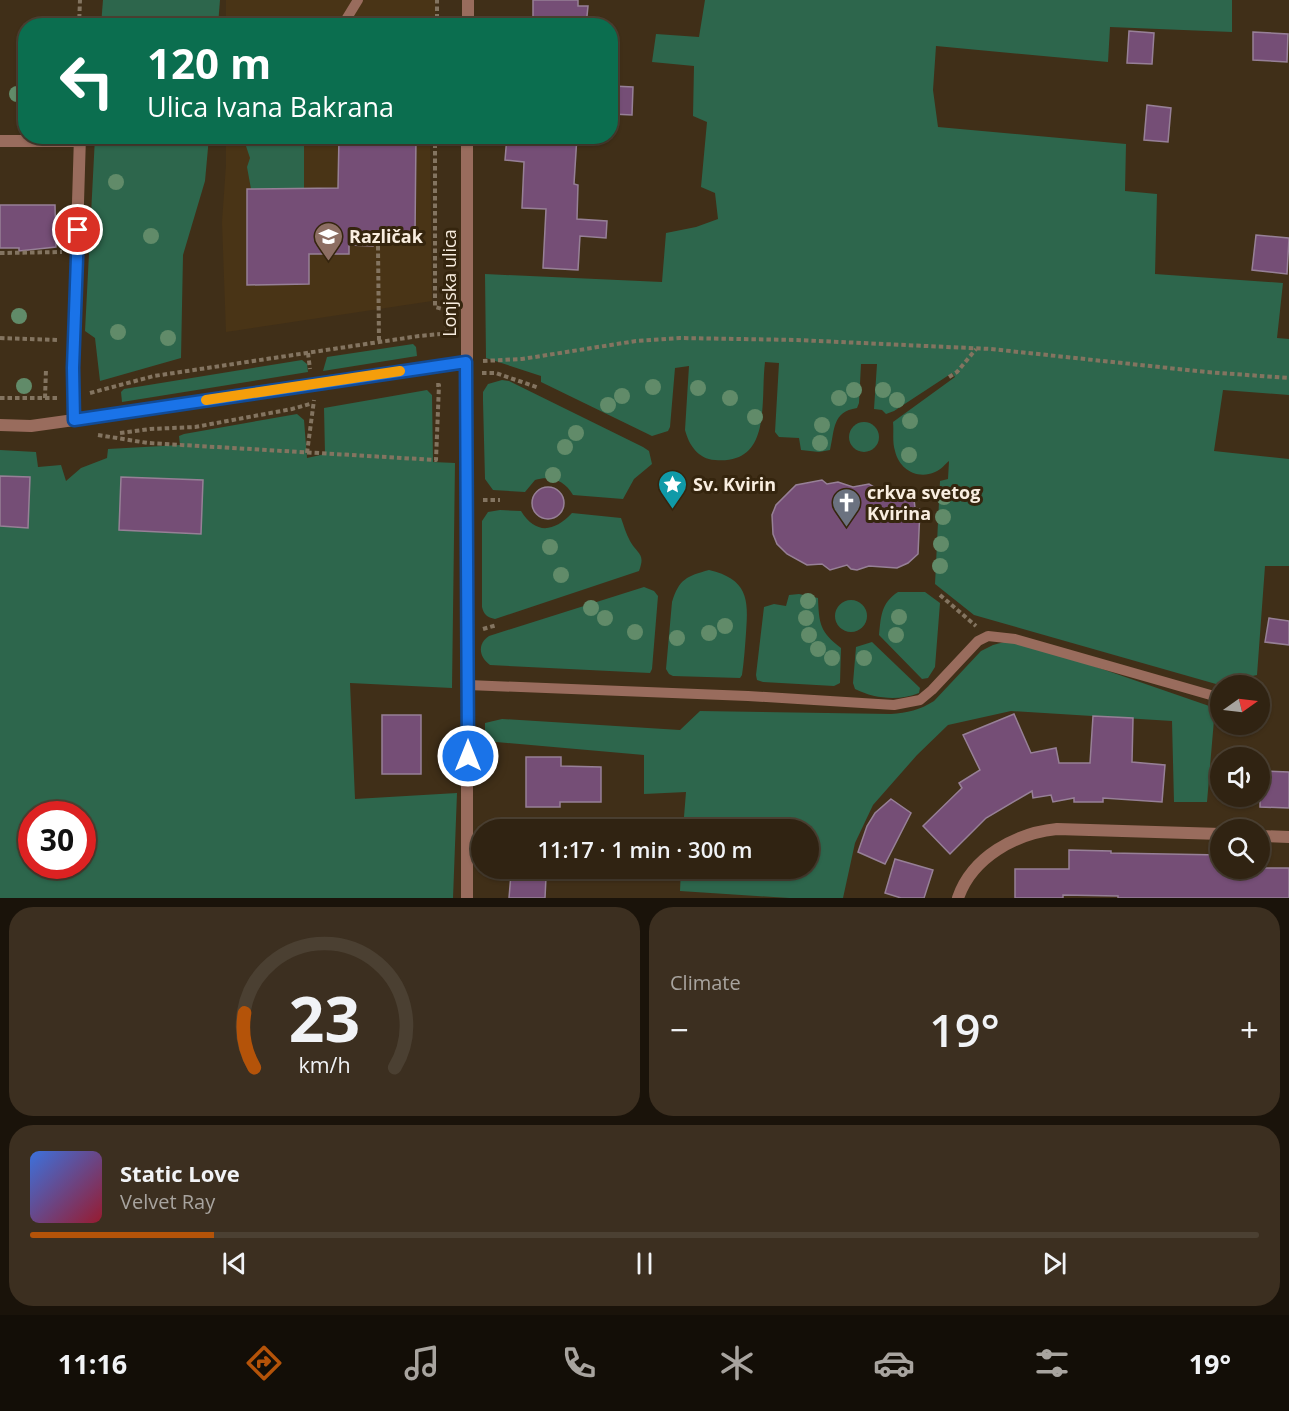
<!DOCTYPE html>
<html lang="en">
<head>
<meta charset="utf-8">
<style>
	:root { --surface:#302312; --page:#3c2f20; --text:#f1f3f6; --muted:#a8a49f; --line:#4b4032; --accent:#b45309 }
	body { margin:0; font-family:"Open Sans",sans-serif; background:var(--page); color:var(--text); height:100vh; display:flex; flex-direction:column; font-size:22px; white-space:nowrap }
	* { box-sizing:border-box; margin:0 }
	p { font-size:20px; color:var(--muted) }
	.icon { flex:none; width:33px; height:33px; fill:none; stroke:currentColor; stroke-width:2; stroke-linecap:round; stroke-linejoin:round }
	.map { position:relative; height:898px; overflow:hidden }
	.side { display:flex; flex-direction:column; gap:9px; padding:9px; background:#1a130a; flex:1 }
	.side>* { flex:none }
	.guide { position:absolute; left:18px; top:18px; width:600px; height:126px; border-radius:24px; box-shadow:0 2px 4px #0004,0 0 0 2px var(--line); background:#0b6e4f; color:#fff; overflow:hidden }
	.needle { width:39px; rotate:76deg }
	.tools { position:absolute; left:1210px; top:675px; display:grid; gap:12px }
	.tools a { display:grid; place-items:center; width:60px; height:60px; border-radius:50%; background:var(--surface); box-shadow:0 2px 4px #0004,0 0 0 2px var(--line); font-size:30px }
	.speed { position:absolute; left:18px; top:801px; display:flex; gap:12px; font-size:30px; font-weight:700; text-align:center }
	.speed>* { display:grid; place-content:center; width:78px; height:78px; border-radius:50%; background:var(--surface); box-shadow:0 2px 4px #0004,0 0 0 2px var(--line); line-height:1 }
	.speed .limit { border:9px solid #d22; background:#fff; color:#111 }
	.pin { position:absolute; display:grid; place-items:center; width:51px; height:51px; color:#fff; margin:-26px; border:3px solid #fff; border-radius:50%; box-shadow:0 2px 6px #0007 }
	.me { position:absolute; width:66px; margin:-33px; rotate:0deg; stroke-linejoin:round; filter:drop-shadow(0 0 4px #0008) }
	.turn { display:flex; align-items:center; gap:21px; height:126px; padding:0 30px; font-size:27px }
	.turn .icon { width:78px; height:78px; stroke-width:2.5 }
	.turn b { display:block; font-size:42px; line-height:51px }
	.big { font-size:45px; font-weight:600; line-height:1.1 }
	.side .tile { flex:1; display:flex; flex-direction:column; justify-content:center; gap:9px; min-width:0; padding:0 21px; border-radius:24px; background:var(--page) }
	.side .dial { align-items:center; gap:0 }
	.dial svg { height:156px; overflow:visible; fill:none; stroke:var(--line); stroke-width:7; stroke-linecap:round; text-anchor:middle }
	.dial text { fill:var(--text); stroke:none }
	.song { display:flex; align-items:center; gap:18px }
	.cover { width:72px; height:72px; border-radius:9px; background:linear-gradient(135deg,hsl(220 70% 55%),hsl(350 70% 35%)) }
	.played { height:6px; border-radius:3px; background:linear-gradient(90deg,var(--accent) 15%,var(--line) 15%) }
	.keys { display:flex; justify-content:space-around; direction:ltr }
	.heat { display:flex; justify-content:space-between; align-items:center; font-size:33px; direction:ltr }
	.side .tiles { flex:1; display:grid; gap:9px; grid-template-columns:1fr 1fr }
	.tile:last-child { grid-column:span 2 }
	.trip { position:absolute; left:471px; top:819px; width:348px; height:60px; border-radius:30px; background:var(--surface); box-shadow:0 2px 4px #0004,0 0 0 2px var(--line); font-weight:600; line-height:60px; text-align:center }
	.menu { display:flex; height:96px; justify-content:space-around; align-items:center; background:#130e07; color:var(--muted) }
	.menu .icon { width:42px; height:42px }
	.menu .active { color:var(--accent) }
	.menu b { font-size:27px; color:var(--text) }
	.map>svg:first-child { display:block }
	.built { fill:#493416 }
	.green { fill:#2d664c; fill-rule:evenodd }
	.building { fill:#754e76; stroke:#978097; stroke-width:1.5 }
	.lines { fill:none; stroke-linecap:round; stroke-linejoin:round }
	.path { stroke:#837460; stroke-width:4; stroke-dasharray:4.5 3; stroke-linecap:butt }
	.lane { stroke:#996c5d; stroke-width:10 }
	.street { stroke:#996c5d; stroke-width:12 }
	.tree { fill:#618b69 }
	.route-casing { stroke:#114b97; stroke-width:15 }
	.route { stroke:#1a73e8; stroke-width:10 }
	.slow { stroke:#f59e0b; stroke-width:10 }
	.labels { text-anchor:middle; dominant-baseline:central; stroke-width:6; stroke-linejoin:round; paint-order:stroke }
	.poi-label { font-size:18px; font-weight:bold; fill:#f9eee0; stroke:#35250e; text-anchor:start }
	.street-label { font-size:18px; fill:#f9eee0; stroke:#35250e }
</style>
</head>
<body>
<div class="map">
<svg width="1289" height="898" viewBox="0 0 1289 898">
	<rect width="100%" height="100%" fill="#402f18"/>
	<g class="built">
		<path d="M226,0H435L436,11L433,25H226Z"/>
		<path d="M226,137H430L432,301L226,332L222,222L226,165Z"/>
	</g>
	<g class="green">
		<path d="M103,0H220L218,25H101Z"/>
		<path d="M705,0H1232V32L1110,27L1108,62L936,46L933,90L938,127L1126,144L1125,191L1157,194L1155,274L1283,283L1277,338L1289,339V395L1223,390L1214,451L1289,459V566H1265L1257,675L1216,684L974,615L935,584L940,481L948,479L949,461C945,464 941,470 935,472C917,480 899,469 895,451C892,442 894,431 893,422L955,377L952,373L894,411L886,414L882,410L874,409L877,364H861L859,403L857,408C832,412 835,429 830,450L819,452L801,450L799,438L779,437L775,432L779,363L765,362C760,401 773,465 715,460C698,459 689,445 685,430L689,366L675,368L670,427L668,431L652,436L541,382V376L486,358L485,274L662,282L666,233L696,227L718,219L715,193L701,187L707,122L693,116L694,66L652,62L656,34L699,37Z"/>
		<path d="M95,137H209L205,181L183,255L181,358L100,381L95,338L85,331Z"/>
		<path d="M243,137H304V189H251L247,167L250,158Z"/>
		<path d="M413,344L416,347L417,356L323,371L327,357Z"/>
		<path d="M302,360L307,364L308,372L122,402L121,392L124,389Z"/>
		<path d="M502,380L509,381L643,447L649,451L652,464L634,479L623,499L573,495C565,481 551,475 535,480L525,492L493,490L485,479L483,401V392L488,384Z"/>
		<path d="M427,390L432,395L433,462L455,463L452,688L350,683L355,799L457,793L453,898H0V450L36,452L38,467L61,465L66,481L81,468L107,458L108,449L180,445L179,436L184,434L297,414L304,420L307,458L325,454L324,408ZM32,814H82V866H32Z"/>
		<circle cx="864" cy="437" r="15"/>
		<path d="M500,510L521,511C536,535 554,532 572,513L621,518C624,526 626,534 630,541C637,554 646,553 639,571L495,619C487,617 484,615 482,607V521L488,512Z"/>
		<path d="M709,570C747,579 749,598 746,633C745,647 744,661 742,675L740,678L673,676L669,674L666,669L672,602C679,579 687,576 709,570Z"/>
		<path d="M644,587L654,591L658,596L652,669L650,673L490,665C479,657 477,644 489,636Z"/>
		<path d="M898,592H925L940,603L935,667L928,678L922,679L879,635C881,616 881,603 898,592Z"/>
		<path d="M799,594L818,598C819,624 820,632 841,648L840,683L834,686L763,682L757,680L756,675L764,607L774,604L786,606L789,595Z"/>
		<circle cx="851" cy="616" r="16"/>
		<path d="M1015,639L1215,708L1207,802H1174L1172,721L1011,711L948,725L917,755L873,805L855,843L843,898H789L680,891L681,869L808,868V830L683,829L686,792L644,794V755L485,741V723L502,719L680,730L700,711L891,714C907,713 920,710 934,701L981,651L993,645Z"/>
		<path d="M872,642L920,688L919,693C899,701 875,699 855,689L853,683L856,647Z"/>
	</g>
	<g class="building">
		<path d="M533,0H578V6H588L586,26H533Z"/>
		<path d="M1129,31L1154,33L1152,64L1127,63Z"/>
		<path d="M1253,32L1288,34L1287,62L1253,60Z"/>
		<path d="M613,86L633,87L632,115L612,114Z"/>
		<path d="M1147,105L1171,108L1168,142L1144,140Z"/>
		<path d="M339,136H416L415,235L374,234L373,246L349,245V254H309V284L247,285V189L338,188Z"/>
		<path d="M507,136H577L574,184L578,185L577,219L607,221L606,238L580,236L578,270L543,268L546,209L522,208L524,162L505,160Z"/>
		<path d="M0,205H55L56,247L19,251V248H0Z"/>
		<path d="M1256,235L1289,238L1287,274L1252,270Z"/>
		<path d="M0,476L30,477L28,528L0,526Z"/>
		<path d="M121,477L203,480L201,534L119,530Z"/>
		<path d="M822,480L827,484L838,482L853,487L869,484L874,487L876,494L893,495L896,500L914,499L915,508L920,509L918,554L908,563L897,568L869,566L857,570L851,569L847,565L830,570L822,564L807,565L787,554L777,544L773,534L772,515L776,505L796,485Z"/>
		<circle cx="548" cy="503" r="16"/>
		<path d="M1269,618L1289,621V645L1265,642Z"/>
		<path d="M1014,714L1031,753L1056,748L1059,763H1090L1093,716L1133,718L1132,762L1165,765L1162,802L1103,798V802H1074V798L1053,802L1051,795L1033,798L1032,791L986,818L950,854L923,826L962,788L959,783L980,770L963,735Z"/>
		<rect x="382" y="715" width="39" height="59"/>
		<path d="M526,757H561V766L601,767V802H560V807H526Z"/>
		<path d="M1260,771L1289,772V808L1260,807Z"/>
		<path d="M891,799L911,813L885,864L858,852L867,826L875,813Z"/>
		<path d="M1069,850L1111,851V853L1221,855V868H1289V898H1118V896L1063,895V898H1015V869H1069Z"/>
		<path d="M895,859L933,870L924,898H901L885,893Z"/>
		<path d="M511,874L546,877L545,898H509Z"/>
	</g>
	<g class="lines">
		<g class="path">
			<path d="M79,26L80,0"/>
			<path d="M437,26V0"/>
			<path d="M435,136V307L446,310L447,333"/>
			<path d="M378,246L379,342"/>
			<path d="M0,253L62,252"/>
			<path d="M0,338L57,340"/>
			<path d="M308,353L310,369"/>
			<path d="M483,361L522,359L636,341L680,338L797,340L991,349L1206,372L1289,378"/>
			<path d="M482,373H496L539,388"/>
			<path d="M949,377L957,372L976,349"/>
			<path d="M90,393L154,376L419,336L452,333"/>
			<path d="M0,398H59"/>
			<path d="M45,398L46,369"/>
			<path d="M120,433L150,429L195,427L292,409L310,404"/>
			<path d="M98,435L148,443L436,460L439,385H436"/>
			<path d="M307,453L314,400"/>
			<path d="M483,500H500"/>
			<path d="M940,595L976,626"/>
			<path d="M483,629L497,625"/>
		</g>
		<g class="lane">
			<path d="M342,26L358,0"/>
			<path d="M468,685L748,696L894,705L920,700L932,690L978,641L988,636L1015,639L1221,698"/>
		</g>
		<g class="street">
			<path d="M468,0V26"/>
			<path d="M0,141H80"/>
			<path d="M74,420L73,368L80,136"/>
			<path d="M0,425L31,426L74,420L466,362"/>
			<path d="M1260,836L1289,837"/>
			<path d="M467,898V136"/>
			<path d="M958,898C972,857 1016,833 1057,829L1221,834"/>
		</g>
	</g>
	<g class="tree">
		<circle cx="17" cy="94" r="8"/>
		<circle cx="116" cy="182" r="8"/>
		<circle cx="151" cy="236" r="8"/>
		<circle cx="19" cy="316" r="8"/>
		<circle cx="118" cy="332" r="8"/>
		<circle cx="168" cy="338" r="8"/>
		<circle cx="24" cy="386" r="8"/>
		<circle cx="653" cy="387" r="8"/>
		<circle cx="698" cy="388" r="8"/>
		<circle cx="854" cy="390" r="8"/>
		<circle cx="883" cy="390" r="8"/>
		<circle cx="622" cy="396" r="8"/>
		<circle cx="730" cy="398" r="8"/>
		<circle cx="839" cy="398" r="8"/>
		<circle cx="897" cy="400" r="8"/>
		<circle cx="608" cy="405" r="8"/>
		<circle cx="755" cy="417" r="8"/>
		<circle cx="910" cy="421" r="8"/>
		<circle cx="822" cy="425" r="8"/>
		<circle cx="576" cy="433" r="8"/>
		<circle cx="820" cy="443" r="8"/>
		<circle cx="565" cy="447" r="8"/>
		<circle cx="909" cy="455" r="8"/>
		<circle cx="553" cy="475" r="8"/>
		<circle cx="944" cy="497" r="8"/>
		<circle cx="943" cy="517" r="8"/>
		<circle cx="941" cy="544" r="8"/>
		<circle cx="550" cy="547" r="8"/>
		<circle cx="940" cy="566" r="8"/>
		<circle cx="561" cy="575" r="8"/>
		<circle cx="808" cy="601" r="8"/>
		<circle cx="591" cy="608" r="8"/>
		<circle cx="899" cy="617" r="8"/>
		<circle cx="605" cy="618" r="8"/>
		<circle cx="806" cy="618" r="8"/>
		<circle cx="725" cy="626" r="8"/>
		<circle cx="635" cy="632" r="8"/>
		<circle cx="709" cy="633" r="8"/>
		<circle cx="809" cy="635" r="8"/>
		<circle cx="896" cy="635" r="8"/>
		<circle cx="677" cy="638" r="8"/>
		<circle cx="818" cy="649" r="8"/>
		<circle cx="832" cy="658" r="8"/>
		<circle cx="864" cy="658" r="8"/>
	</g>
	<g class="lines">
		<defs>
			<path id="route" d="M78,230L73,368L74,420L466,362L468,756"/>
		</defs>
		<use href="#route" class="route-casing"/>
		<use href="#route" class="route"/>
		<path class="slow" d="M206,400L400,371"/>
	</g>
	<defs>
		<symbol id="school-pin" viewBox="-11 -11 22 30"><path d="M0 17L-7.5 6A9.5 9.5 0 1 1 7.5 6Z" fill="#8d6e63" stroke="#35250e"/><path d="M0-5L7-2L0 1L-7-2ZM-4 1L0 2.5L4 1V4Q0 6-4 4Z" fill="#fff"/></symbol>
		<symbol id="sight-pin" viewBox="-11 -11 22 30"><path d="M0 17L-7.5 6A9.5 9.5 0 1 1 7.5 6Z" fill="#0f9aa8" stroke="#35250e"/><path d="M0-6L1.8-2.2L6-1.7L2.9 1.2L3.7 5.4L0 3.3L-3.7 5.4L-2.9 1.2L-6-1.7L-1.8-2.2Z" fill="#fff"/></symbol>
		<symbol id="church-pin" viewBox="-11 -11 22 30"><path d="M0 17L-7.5 6A9.5 9.5 0 1 1 7.5 6Z" fill="#6b7280" stroke="#35250e"/><path d="M-1.2-6h2.4v3.5h3.3v2.4h-3.3V6h-2.4V-.1h-3.3v-2.4h3.3Z" fill="#fff"/></symbol>
	</defs>
	<g fill-rule="evenodd">
		<use href="#school-pin" x="312" y="220" width="33" height="45"/>
		<use href="#sight-pin" x="656" y="468" width="33" height="45"/>
		<use href="#church-pin" x="830" y="486" width="33" height="45"/>
	</g>
	<g class="labels">
		<g class="poi-label">
			<text x="349" y="236">Različak</text>
			<text x="693" y="484">Sv. Kvirin</text>
			<text x="867" y="492">crkva svetog<tspan x="867" dy="21">Kvirina</tspan></text>
		</g>
		<g class="street-label">
			<text transform="translate(449 283) rotate(-90)">Lonjska ulica</text>
		</g>
	</g>
</svg>
<div class="tools">
<a><svg class="needle" viewBox="-14 -14 28 28"><path d="M0-13l5 13h-10z" fill="#e53935"/><path d="M0 13l5-13h-10z" fill="#a8a49f"/></svg></a>
<a><svg class="icon" aria-label="sound" viewBox="0 0 24 24"><path d="M4 9h4l5-4v14l-5-4H4zM17 9q2 3 0 6"/></svg></a>
<a><svg class="icon" aria-label="search" viewBox="0 0 24 24"><circle cx="10" cy="10" r="6"/><path d="M15 15l6 6"/></svg></a>
</div>
<div class="speed"><div class="limit">30</div></div>
<div class="pin" style="left:78px;top:230px;background:#d93025"><svg class="icon" aria-label="arrive" viewBox="0 0 24 24"><path d="M6 21V4h12l-3 4 3 4H6"/></svg></div>
<svg class="me" style="left:468px;top:756px" viewBox="-20 -20 40 40"><circle r="17" fill="#1a73e8" stroke="#fff" stroke-width="3"/><path d="M0-11L8 9 0 5-8 9z" fill="#fff"/></svg>
<div class="trip">11:17 · 1 min · 300 m</div>
<div class="guide">
<div class="turn"><svg class="icon" aria-label="left" viewBox="0 0 24 24"><path d="M17 20v-9H6M10 6l-5 5 5 5"/></svg><div><b>120 m</b>Ulica Ivana Bakrana</div></div>
</div>
</div>
<section class="side">
<div class="tiles">
<div class="tile dial"><svg viewBox="0 0 100 80">
<path d="M14 69A42 42 0 1 1 86 69"/>
<path d="M14 69A42 42 0 0 1 9 41" stroke="#b45309"/>
<text x="50" y="56" font-size="32" font-weight="700">23</text>
<text x="50" y="72" font-size="11">km/h</text>
</svg></div>
<div class="tile"><p>Climate</p>
<div class="heat"><a>−</a><b class="big">19°</b><a>+</a></div>
</div>
<div class="tile">
<div class="song"><i class="cover"></i><div><b>Static Love</b><p>Velvet Ray</p></div></div>
<div class="played"></div>
<div class="keys"><svg class="icon" aria-label="previous" viewBox="0 0 24 24"><path d="M18 5L8 12l10 7zM5 5v14"/></svg><svg class="icon" aria-label="pause" viewBox="0 0 24 24"><path d="M8 5v14M16 5v14"/></svg><svg class="icon" aria-label="next" viewBox="0 0 24 24"><path d="M6 5l10 7-10 7zM19 5v14"/></svg></div>
</div>
</div>
</section>
<nav class="menu">
<b>11:16</b>
<svg class="icon active" aria-label="directions" viewBox="0 0 24 24"><path d="M12 3l9 9-9 9-9-9zM9 14v-3h6M13 9l2 2-2 2"/></svg>
<svg class="icon" aria-label="music" viewBox="0 0 24 24"><path d="M9 18V5l10-2v13"/><circle cx="6" cy="18" r="3"/><circle cx="16" cy="16" r="3"/></svg>
<svg class="icon" aria-label="phone" viewBox="0 0 24 24"><path d="M5 4h4l2 5-3 2q2 4 5 5l2-3 5 2v4C11 20 4 13 5 4z"/></svg>
<svg class="icon" aria-label="climate" viewBox="0 0 24 24"><path d="M12 3v18M4 7l16 10M4 17L20 7"/></svg>
<svg class="icon" aria-label="car" viewBox="0 0 24 24"><path d="M5 17H2v-5l4-1 3-4h7l3 4 3 1v5h-3M9 17h6M6 11h13"/><circle cx="7" cy="17" r="2"/><circle cx="17" cy="17" r="2"/></svg>
<svg class="icon" aria-label="filters" viewBox="0 0 24 24"><path d="M4 7h16M4 17h16"/><circle cx="9" cy="7" r="2"/><circle cx="15" cy="17" r="2"/></svg>
<b>19°</b>
</nav>
</body>
</html>
